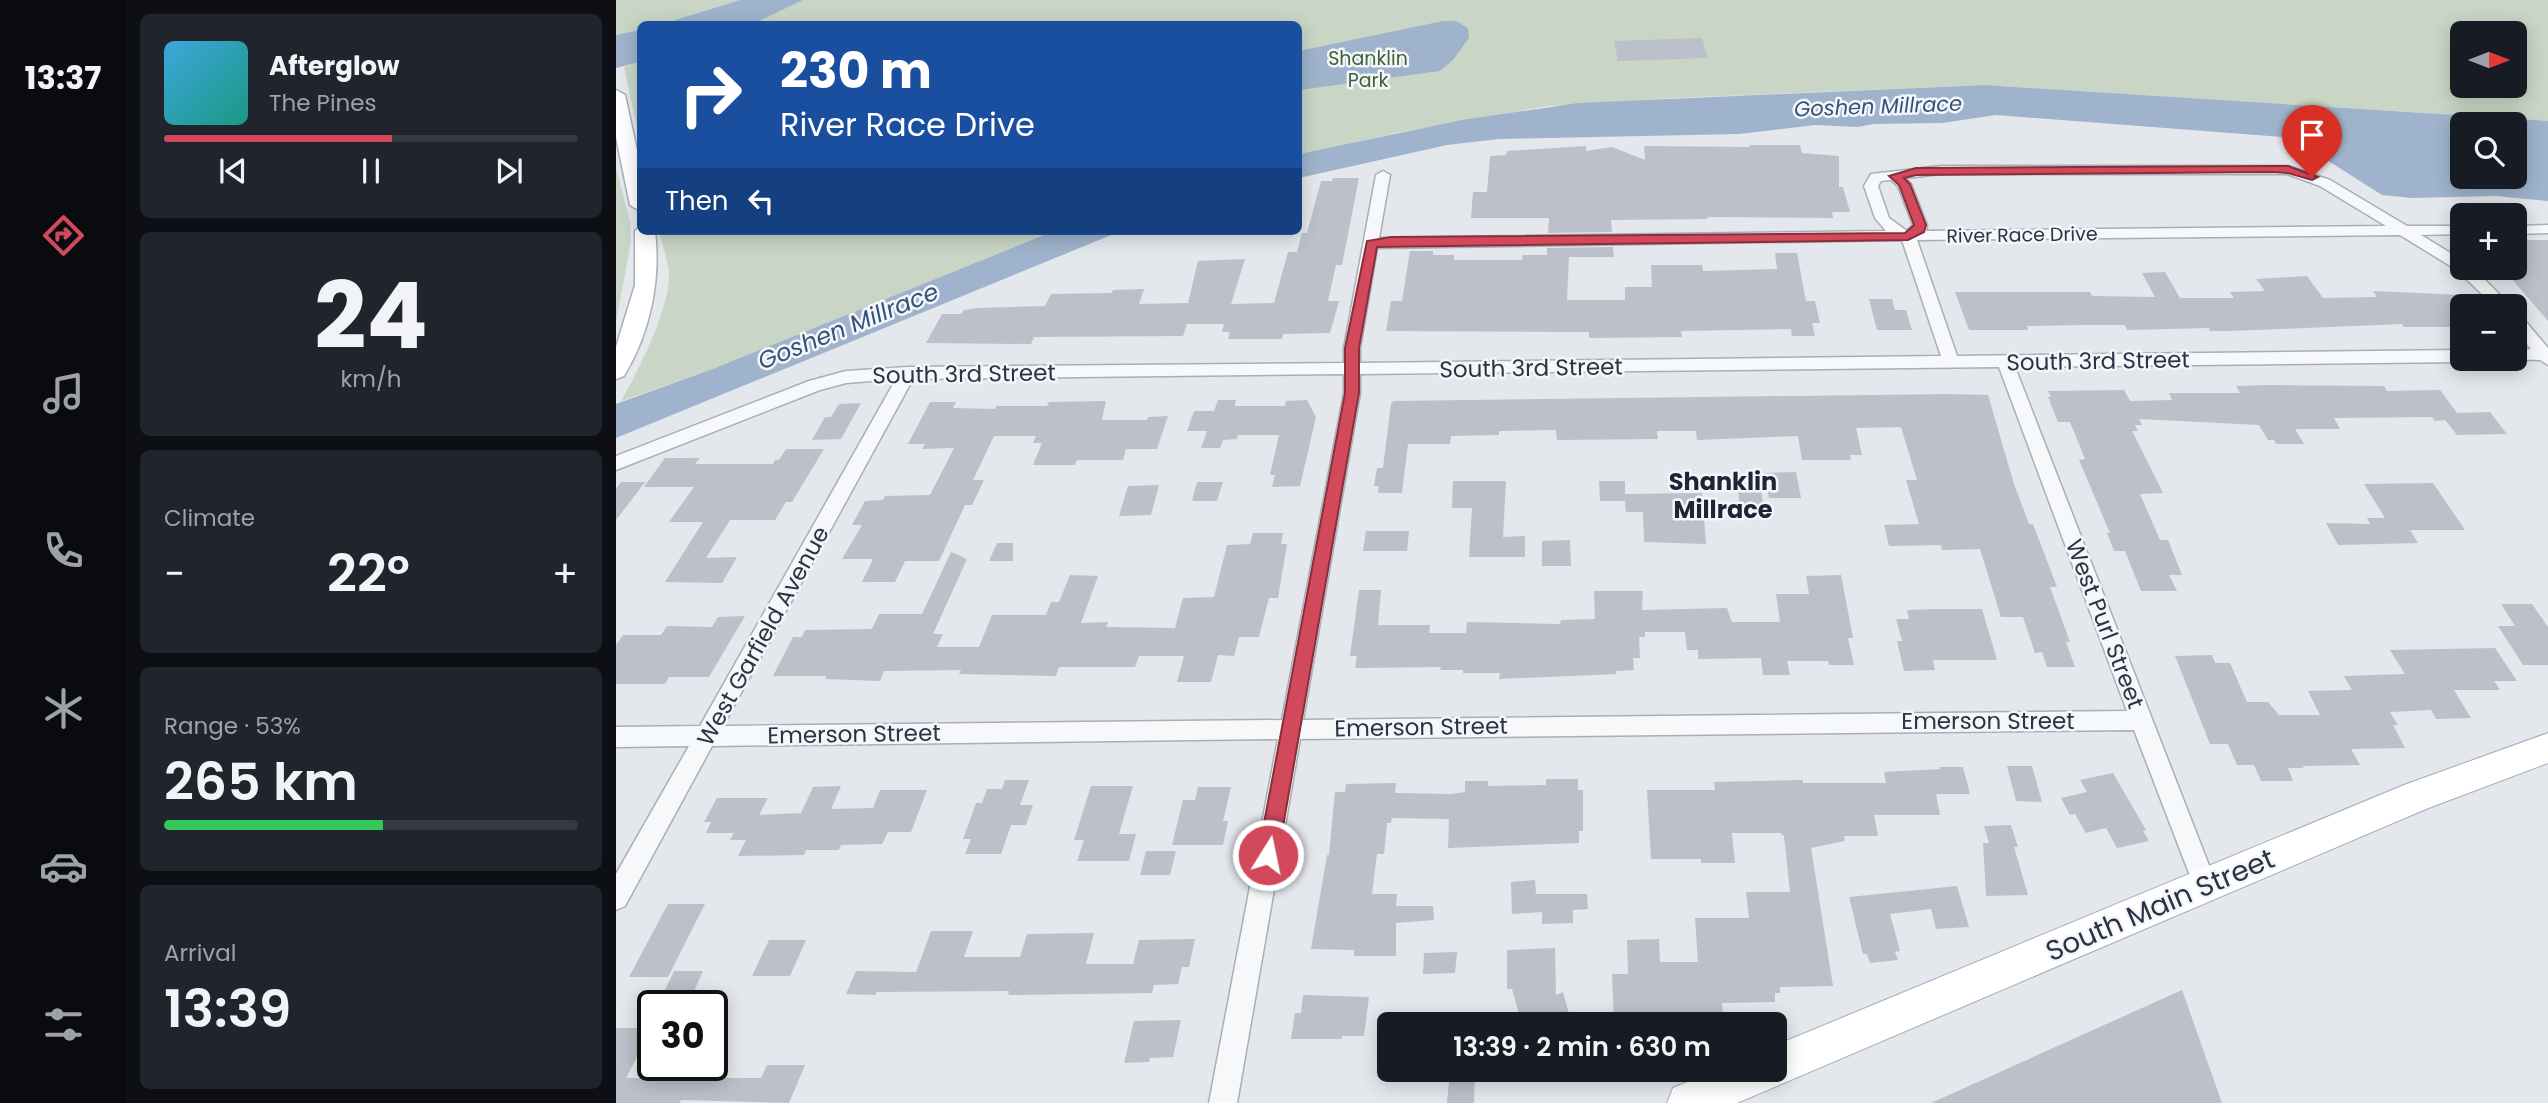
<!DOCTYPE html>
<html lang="en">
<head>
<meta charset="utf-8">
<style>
	:root { --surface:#171b24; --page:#20242c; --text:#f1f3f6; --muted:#9ea1a6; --line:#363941; --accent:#d1495b }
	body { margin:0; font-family:Poppins,sans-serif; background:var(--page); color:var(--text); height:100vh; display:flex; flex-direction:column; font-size:26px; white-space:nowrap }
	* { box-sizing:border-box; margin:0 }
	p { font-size:23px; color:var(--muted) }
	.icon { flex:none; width:38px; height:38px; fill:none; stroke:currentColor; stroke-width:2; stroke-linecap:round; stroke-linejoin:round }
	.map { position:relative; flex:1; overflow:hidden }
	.sheet { display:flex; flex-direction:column; gap:14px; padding:14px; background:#0d0f14; width:490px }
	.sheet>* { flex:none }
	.top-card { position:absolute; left:21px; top:21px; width:665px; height:214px; border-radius:10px; box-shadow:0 4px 18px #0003; background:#1a4fa0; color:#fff; overflow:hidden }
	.needle { width:46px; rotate:90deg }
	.tools { position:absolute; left:1834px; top:21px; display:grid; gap:14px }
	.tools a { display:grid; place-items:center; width:77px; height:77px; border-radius:10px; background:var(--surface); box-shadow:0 4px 18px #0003; font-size:35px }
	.speed { position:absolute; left:21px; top:990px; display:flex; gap:14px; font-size:35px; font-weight:700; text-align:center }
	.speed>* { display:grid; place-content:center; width:91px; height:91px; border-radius:50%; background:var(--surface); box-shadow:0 4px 18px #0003; line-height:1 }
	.speed .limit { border:4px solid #111; border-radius:10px; background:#fff; color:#111 }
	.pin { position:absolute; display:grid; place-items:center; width:60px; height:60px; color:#fff; margin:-72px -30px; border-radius:50% 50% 50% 0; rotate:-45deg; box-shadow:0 0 7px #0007 }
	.pin .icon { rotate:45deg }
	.me { position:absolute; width:77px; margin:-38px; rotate:10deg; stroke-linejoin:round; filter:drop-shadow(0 0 5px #0008) }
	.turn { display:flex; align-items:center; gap:24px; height:147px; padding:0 28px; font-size:32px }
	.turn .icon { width:91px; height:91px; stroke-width:2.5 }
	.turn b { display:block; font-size:49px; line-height:60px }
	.then { display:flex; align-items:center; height:66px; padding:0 28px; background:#0003; gap:14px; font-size:26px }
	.big { font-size:52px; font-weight:600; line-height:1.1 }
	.sheet .tile { flex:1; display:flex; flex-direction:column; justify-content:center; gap:10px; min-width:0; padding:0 24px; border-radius:10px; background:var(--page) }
	.sheet .dial { align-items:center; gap:0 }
	.dial b { font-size:91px; line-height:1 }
	.song { display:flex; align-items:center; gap:21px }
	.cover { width:84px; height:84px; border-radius:10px; background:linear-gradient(135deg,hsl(200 70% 55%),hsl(170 70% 35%)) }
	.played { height:7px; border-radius:4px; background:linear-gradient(90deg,var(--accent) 55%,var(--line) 55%) }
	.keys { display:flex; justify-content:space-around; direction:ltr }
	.heat { display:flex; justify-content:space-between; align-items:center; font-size:38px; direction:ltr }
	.charge { height:10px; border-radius:5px; background:linear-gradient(90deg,#34c759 53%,var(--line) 0) }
	.trip { position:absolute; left:761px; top:1012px; width:410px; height:70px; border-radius:10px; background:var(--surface); box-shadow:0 4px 18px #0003; font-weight:600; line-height:70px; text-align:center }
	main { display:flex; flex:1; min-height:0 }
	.tab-bar { display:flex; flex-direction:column; width:126px; justify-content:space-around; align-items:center; background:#090b0e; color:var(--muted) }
	.tab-bar .icon { width:49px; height:49px }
	.tab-bar .on { color:var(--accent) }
	.tab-bar b { font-size:32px; color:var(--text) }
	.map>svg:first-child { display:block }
	.green { fill:#c9d6c5; fill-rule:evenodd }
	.water { fill:#9fb4cc; fill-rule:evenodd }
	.building { fill:#bbc0ca }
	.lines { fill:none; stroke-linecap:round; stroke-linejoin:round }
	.minor-casing { stroke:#a9aeb7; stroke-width:3 }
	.secondary-casing { stroke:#a9aeb7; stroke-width:3 }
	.primary-casing { stroke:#a3abb8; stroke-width:2 }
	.minor { fill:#f7f8fa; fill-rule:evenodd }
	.secondary { fill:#fff; fill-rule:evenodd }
	.primary { fill:#fff; fill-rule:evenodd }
	.route { fill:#d1495b; stroke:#882f3b; stroke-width:2 }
	.labels { text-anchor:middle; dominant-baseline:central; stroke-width:5; stroke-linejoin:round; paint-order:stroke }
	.far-park-label { font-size:19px; fill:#3f6138; stroke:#f4f6f9 }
	.far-street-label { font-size:19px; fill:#2b3445; stroke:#f4f6f9 }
	.far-water-label { font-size:21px; font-style:italic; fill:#34527a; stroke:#f4f6f9 }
	.street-label { font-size:23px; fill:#2b3445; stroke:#f4f6f9 }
	.water-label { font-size:24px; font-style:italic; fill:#34527a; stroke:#f4f6f9 }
	.neighbourhood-label { font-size:24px; font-weight:bold; fill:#1d2536; stroke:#f4f6f9 }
	.near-street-label { font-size:28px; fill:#2b3445; stroke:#f4f6f9 }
</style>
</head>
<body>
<main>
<nav class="tab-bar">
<b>13:37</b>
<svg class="icon on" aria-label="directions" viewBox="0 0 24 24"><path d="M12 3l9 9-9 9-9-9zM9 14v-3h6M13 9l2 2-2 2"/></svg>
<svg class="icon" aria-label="music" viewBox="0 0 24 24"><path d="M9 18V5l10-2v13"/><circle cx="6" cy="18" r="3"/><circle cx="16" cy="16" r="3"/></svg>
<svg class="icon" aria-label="phone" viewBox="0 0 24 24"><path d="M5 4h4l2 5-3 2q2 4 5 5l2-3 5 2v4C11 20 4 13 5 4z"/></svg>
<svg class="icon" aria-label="climate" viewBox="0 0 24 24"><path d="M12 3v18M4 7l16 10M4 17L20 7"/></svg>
<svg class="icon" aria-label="car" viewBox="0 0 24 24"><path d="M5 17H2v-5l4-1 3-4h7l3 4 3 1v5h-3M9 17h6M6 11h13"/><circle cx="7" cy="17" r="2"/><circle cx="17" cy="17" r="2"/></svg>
<svg class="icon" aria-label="filters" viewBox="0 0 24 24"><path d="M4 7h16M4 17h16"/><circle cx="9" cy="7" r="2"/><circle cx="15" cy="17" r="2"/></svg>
</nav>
<section class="sheet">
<div class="tile">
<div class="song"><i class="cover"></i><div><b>Afterglow</b><p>The Pines</p></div></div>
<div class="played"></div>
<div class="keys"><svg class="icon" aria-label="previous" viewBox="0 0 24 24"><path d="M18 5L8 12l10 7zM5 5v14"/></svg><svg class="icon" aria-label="pause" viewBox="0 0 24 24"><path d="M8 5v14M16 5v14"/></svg><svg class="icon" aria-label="next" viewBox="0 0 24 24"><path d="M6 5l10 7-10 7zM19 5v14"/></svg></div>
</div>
<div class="tile dial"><b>24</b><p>km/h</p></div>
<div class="tile"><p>Climate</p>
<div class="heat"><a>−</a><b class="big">22°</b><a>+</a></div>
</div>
<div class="tile"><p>Range · 53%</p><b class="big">265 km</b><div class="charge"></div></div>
<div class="tile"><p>Arrival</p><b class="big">13:39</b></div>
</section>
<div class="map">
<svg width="1932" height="1103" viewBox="0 0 1932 1103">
	<rect width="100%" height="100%" fill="#e4e7ec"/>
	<g class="green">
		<path d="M0,0H124L46,24H24V30L0,35Z"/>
		<path d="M187,0H1932V121L1369,85L1057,98L932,106L780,133L683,156L682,24H137ZM1846,33H1899V86H1846Z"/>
		<path d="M24,62V141L8,67Z"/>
		<path d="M0,168L14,222L15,242L0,322Z"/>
		<path d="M43,231H438L99,368L5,401C22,372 54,308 53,274C52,260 46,244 43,231Z"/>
	</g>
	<g class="water">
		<path d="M124,0H187L137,24H46Z"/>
		<path d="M827,21H840L852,28L853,38L837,60L824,71L683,90V51Z"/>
		<path d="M24,30V62L0,68V35Z"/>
		<path d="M1369,85L1932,121V201L1880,196L1796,198L1766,195L1695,150L1666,137L1380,115L1326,123L1258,124L1242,127L1199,125L1123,134L883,139L831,145L683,178V156L688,153L846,120L962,103ZM1899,124V177H1846V124Z"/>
		<path d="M438,231H505L0,438V404L99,368Z"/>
	</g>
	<g class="building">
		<path d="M1086,38L1092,58L1002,61L998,41Z"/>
		<path d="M1133,145H1184L1186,153L1223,156V187H1227L1234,212H1216L1217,218L1091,217L1092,219L995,220L996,232L932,233L933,218H855L857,192H871L874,156L890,155L891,151L970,146V151L996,147L1029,160L1028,146L1134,147Z"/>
		<path d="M717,178H743L726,265H720L712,301H723L714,333L667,334L666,339H612L614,332H606L608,324H571L567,336L418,337L415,344L310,343L326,314H345L348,310L362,308L429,306L435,294L496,293L497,290L528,289L523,304L572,303L582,261L629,259L615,304L658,303L672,252H681L686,233H691L705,181H716Z"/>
		<path d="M1899,240H1932V321L1887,269H1899Z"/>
		<path d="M997,247L998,257H953L951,300H1009V287H1036L1035,265H1086L1087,271L1161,269L1159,253H1181L1190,301H1199L1204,323H1196L1199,336H1176L1175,329L1065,331L1066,337L973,338V332L770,331L775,301H786L794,251H817V255H838V260H906L907,255H931V248Z"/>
		<path d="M1549,272L1564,298H1618L1614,292L1649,291L1640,279L1691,276L1707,298L1761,297L1757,291L1846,295V327H1788L1786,324L1614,331H1594L1593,328L1511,330L1509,325H1468L1411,326L1412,330H1353L1339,292H1474L1476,296L1539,297L1526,273Z"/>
		<path d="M1253,299H1276L1279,310H1290L1296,330H1261Z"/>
		<path d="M1653,385L1768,386L1771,391L1824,390L1841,413L1874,412L1891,434L1841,435L1829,420L1819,421L1816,417L1718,418L1724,429H1679L1688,444H1660L1658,440H1652L1643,425L1523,419L1526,425H1519L1522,431H1516L1547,493L1524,494L1544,540H1552L1566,575H1553L1561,591H1525L1509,551H1498L1491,533H1494L1463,460L1469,459L1454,422H1442L1432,397H1435L1432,391L1508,390L1514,401L1556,400L1553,393H1624L1620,386Z"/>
		<path d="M1332,394L1372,395L1398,484L1413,524H1417L1441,587H1434L1454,642H1450L1459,667H1431L1426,652L1419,653L1407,617H1385L1364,549L1326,550L1325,545L1273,546L1268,525L1303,524L1290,480H1301L1285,427L1240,428L1246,455H1234L1235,460H1186L1182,436L1081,440L1080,431H1041L1042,439L941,440L940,430L883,431V435L835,436L834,444H792L786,493H762L763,486H758L761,468H767L775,403L778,401Z"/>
		<path d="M602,400H620L619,406H669L670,401L691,400L700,417L684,486L656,487L659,475H654L663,435H622L621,439L607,440L604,448H585L591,431H571L578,411H598Z"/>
		<path d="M490,401L486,420H531L532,417L552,416L541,449H510L507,460H461L459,465H417L426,443H417L420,436H378L357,480H368L356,505H349L323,561H289L279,582H246L257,559H226L246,525H236L249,501L267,500L269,496L314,495L338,448L306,449L309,444H292L314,402H340L337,408L379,409L380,406H431L433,402Z"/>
		<path d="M245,403L225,439L196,440L209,417H215L223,404Z"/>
		<path d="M170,449H208L176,502H170L159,520H114L90,558L121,557L106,583L49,582L87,522H53L78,487H28L49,458H84L79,464H157L159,460H163Z"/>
		<path d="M1180,472L1185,498H1153L1148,473Z"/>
		<path d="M837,481H890L887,537L909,536V557H853L856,508H836Z"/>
		<path d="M983,481H1009V494L1086,493L1090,544L1028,542L1027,512H1010L1009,501H984Z"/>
		<path d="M5,482H29L0,520V489Z"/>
		<path d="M581,482H607L601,501H576Z"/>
		<path d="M1817,483L1849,530H1794L1802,543L1722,545L1710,523L1754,524L1751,518H1769L1748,484Z"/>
		<path d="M543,485L535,515L503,516L512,486Z"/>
		<path d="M1122,490H1145L1148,508L1124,509Z"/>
		<path d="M750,531H793L791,551H747Z"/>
		<path d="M637,533H667L665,544H671L662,598H653L643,637H623L618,656L602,655L595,682H561L568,656H523L519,667H443L440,676L343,674L345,670L268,671L264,681L209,679L211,676H157L177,637H186L189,630L256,629L263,614H306L335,552L351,559L317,634H327L321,647H363L376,615H430L435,602H443L454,575L482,576L465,623L492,622L490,627L559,628L567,598L598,597L611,545L634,544Z"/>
		<path d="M954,540L955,566H926V541Z"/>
		<path d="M381,543H397V561H373Z"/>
		<path d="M1225,575L1237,638H1232L1238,665H1213L1212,661H1171L1174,675H1147L1145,658L1082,659V650H1071L1069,632H1029V637H1023L1024,658H1017L1018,670L1000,671V674L883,679L884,673H847V670H824L825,667L739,668L741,656H734L743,590H765L762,625H814L813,633H850L851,622L944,624L945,620L979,619L978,591H1027L1026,610L1111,608L1116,622H1164L1160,594H1193L1190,576Z"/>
		<path d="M1885,604H1916L1932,627V665H1907L1882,626H1899Z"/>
		<path d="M1317,609H1366L1381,660H1317L1319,670L1288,671L1281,641H1286L1280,619H1293L1291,610Z"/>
		<path d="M129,616L93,677H53L49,684H0V645L7,635H45L51,626L96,627L102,617Z"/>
		<path d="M1879,648L1901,681H1878L1884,690H1838L1855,718L1820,719L1815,710L1774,712L1782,725H1777L1789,748L1735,749L1744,765L1686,766L1688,768H1672L1677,781H1645L1638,765H1621L1612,744H1594L1559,656L1596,655L1599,663H1614L1631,702H1652L1663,715H1704L1692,691L1736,690L1728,676L1789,674L1774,650Z"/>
		<path d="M1391,766H1416L1426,802L1400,801Z"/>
		<path d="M1324,767H1347L1354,794H1320L1324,815H1258L1262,836H1228L1229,841L1195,848L1217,986L1164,987V993H1159V1002L1106,1003L1107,1015H1044L1045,1024H998L996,974H1012L1011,940L1043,939L1044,962H1082L1079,918H1133L1130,892H1174L1168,836L1164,833H1116L1119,863H1085V859H1035L1031,790H1099L1098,782L1187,780V783H1270L1268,772L1324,769Z"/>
		<path d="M1497,773L1530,830L1527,831L1533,841L1501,848L1490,828L1470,833L1459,814L1454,815L1445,798L1471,792L1464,780Z"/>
		<path d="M930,779H962V790H967V831H963V843L832,848L833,819L776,818L775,823H771L768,854H761L756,894H781L780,906H817L818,920L780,923V956H738V950L695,949L711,855H713L719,792H729L730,784L780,783L779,793L835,794L849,792V781H872V786L930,785Z"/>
		<path d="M389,780H413L404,805H417L410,825H395L385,854H349L355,839H347L360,803H366L371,789H386Z"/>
		<path d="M225,786L215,809L257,808L264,790H311L295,832H272L266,844L225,845L223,850H190L188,855L122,856L130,840H114L118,833H90L95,822H88L101,798H152L143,815L185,813L197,787Z"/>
		<path d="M475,786H517L503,834H520L513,861H461L468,840H458Z"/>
		<path d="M582,787H615L607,821H612L607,845H556L567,800H579Z"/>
		<path d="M1395,825L1402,847H1398L1412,895L1370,896L1367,843H1373L1368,826Z"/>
		<path d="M530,851H560L554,875H524Z"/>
		<path d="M919,880L920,894H971L972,909L957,910V923L926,924V912L896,914L895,882Z"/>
		<path d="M1341,886L1353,927L1320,929L1315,909L1274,914L1284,951L1279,952L1282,960L1254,963L1251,954H1247L1233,897Z"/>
		<path d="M52,904H89L52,977H13Z"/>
		<path d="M315,931H357L348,957H404L411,934L478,933L470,964H517L523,940L579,939L573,967H566L562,984L538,985L536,993L392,995L393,991L261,992L259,995L230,994L240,971L300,972Z"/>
		<path d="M153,940H190L174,976H136Z"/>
		<path d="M939,948L940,995L947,992L953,1014L941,1018L943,1024H906L896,989H891V950Z"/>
		<path d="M841,952L839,973L807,974L808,953Z"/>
		<path d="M58,971H87L75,998H45Z"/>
		<path d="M1566,990L1606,1103H1315Z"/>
		<path d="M687,995L753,997L748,1036H726V1039H675L679,1013H685Z"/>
		<path d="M565,1020L557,1057L534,1058L533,1062L508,1063L518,1021Z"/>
		<path d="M0,1028H36L10,1078H145L151,1065H189L173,1103L65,1100L64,1103H0Z"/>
		<path d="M834,1069H859L858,1103H831Z"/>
	</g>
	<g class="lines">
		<defs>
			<g id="minor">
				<path d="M1325,166H1672L1714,180L1791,226H1846V234L1805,235L1846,260V268H1857L1895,306H1878L1841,270L1784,235L1301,240L1341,356L1846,350V359H1853L1846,362L1399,367L1601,886L1597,894L1589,898L1581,894L1518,730L684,739L621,1103H593L662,739L96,746L9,906L0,910V874L73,746L0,747V727L84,726L280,379L230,383L204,390L0,470V456L193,381L230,371L292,367L728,363V348L760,175L767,171L774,175L763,238L1270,231L1259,218L1248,186L1255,174ZM1325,174H1671L1704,186L1770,226L1310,231L1311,225L1295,184L1289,178ZM1275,180L1282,186L1297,225L1291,231L1273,218L1262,186L1265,181ZM1286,240L1325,356L744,363V348L761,248ZM1383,367L1511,711L687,720L744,393V374ZM728,374V393L666,720L107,726L297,379Z"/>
				<path d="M1932,225V233L1899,234V226Z"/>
				<path d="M1899,315L1905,316L1932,348V365L1924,360L1893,359H1899V350L1915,349L1899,330Z"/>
			</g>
			<g id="secondary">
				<path d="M0,90L9,95L24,164V211L14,205L0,137Z"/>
				<path d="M24,226V231H39C45,281 34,333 8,376L0,379V347L19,285V231Z"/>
			</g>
			<path id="primary" d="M1932,733V763L1810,809L1121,1103H1051L1057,1088L1102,1069H1158V1046L1788,785Z"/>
		</defs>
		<use href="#minor" class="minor-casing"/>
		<use href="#secondary" class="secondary-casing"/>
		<use href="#primary" class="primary-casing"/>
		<use href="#minor" class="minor"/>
		<use href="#secondary" class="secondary"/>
		<use href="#primary" class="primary"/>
	</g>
	<path class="route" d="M1656,166H1672L1702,177L1696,180L1672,173L1656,172L1300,175L1288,178L1294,184L1310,225L1308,232L1292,240L761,247L743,348V393L662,855L659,862L652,864L645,862L642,855L729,393V348L751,241L775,237L1289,233L1298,225L1283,185L1273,176L1300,168Z"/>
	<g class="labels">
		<g class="far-park-label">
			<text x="752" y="58">Shanklin<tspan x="752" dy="22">Park</tspan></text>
		</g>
		<g class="far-street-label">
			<text transform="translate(1406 235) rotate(-1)">River Race Drive</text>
		</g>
		<g class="far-water-label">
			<text transform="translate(1262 106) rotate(-2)">Goshen Millrace</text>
		</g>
		<g class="street-label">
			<text transform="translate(1482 361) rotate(-1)">South 3rd Street</text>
			<text transform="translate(915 368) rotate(-1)">South 3rd Street</text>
			<text transform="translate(348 374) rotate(-1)">South 3rd Street</text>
			<text transform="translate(1489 624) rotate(69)">West Purl Street</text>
			<text transform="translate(147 636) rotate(-61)">West Garfield Avenue</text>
			<text x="1372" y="721">Emerson Street</text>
			<text transform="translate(805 727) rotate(-1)">Emerson Street</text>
			<text transform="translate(238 734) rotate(-1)">Emerson Street</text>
		</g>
		<g class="water-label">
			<text transform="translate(232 326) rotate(-22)">Goshen Millrace</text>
		</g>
		<g class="neighbourhood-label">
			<text x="1107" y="481">Shanklin<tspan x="1107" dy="28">Millrace</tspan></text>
		</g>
		<g class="near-street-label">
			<text transform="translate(1544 905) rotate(-23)">South Main Street</text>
		</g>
	</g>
</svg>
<div class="tools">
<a><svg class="needle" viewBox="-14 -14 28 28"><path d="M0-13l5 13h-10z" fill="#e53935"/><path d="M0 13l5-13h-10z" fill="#9ea1a6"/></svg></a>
<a><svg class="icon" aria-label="search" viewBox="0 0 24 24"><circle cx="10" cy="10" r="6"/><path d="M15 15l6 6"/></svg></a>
<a>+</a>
<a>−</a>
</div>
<div class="speed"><div class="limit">30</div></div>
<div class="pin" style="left:1696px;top:177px;background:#d93025"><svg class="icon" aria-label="arrive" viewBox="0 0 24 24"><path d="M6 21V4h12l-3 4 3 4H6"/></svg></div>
<svg class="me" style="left:652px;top:855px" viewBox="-20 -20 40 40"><circle r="17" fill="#d1495b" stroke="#fff" stroke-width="3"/><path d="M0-11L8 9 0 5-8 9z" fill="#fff"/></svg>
<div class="trip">13:39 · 2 min · 630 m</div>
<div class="top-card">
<div class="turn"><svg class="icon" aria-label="right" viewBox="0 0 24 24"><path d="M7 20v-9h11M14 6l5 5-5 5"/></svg><div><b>230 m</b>River Race Drive</div></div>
<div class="then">Then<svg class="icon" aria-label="left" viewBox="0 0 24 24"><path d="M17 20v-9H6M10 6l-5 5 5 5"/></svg></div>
</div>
</div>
</main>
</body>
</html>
